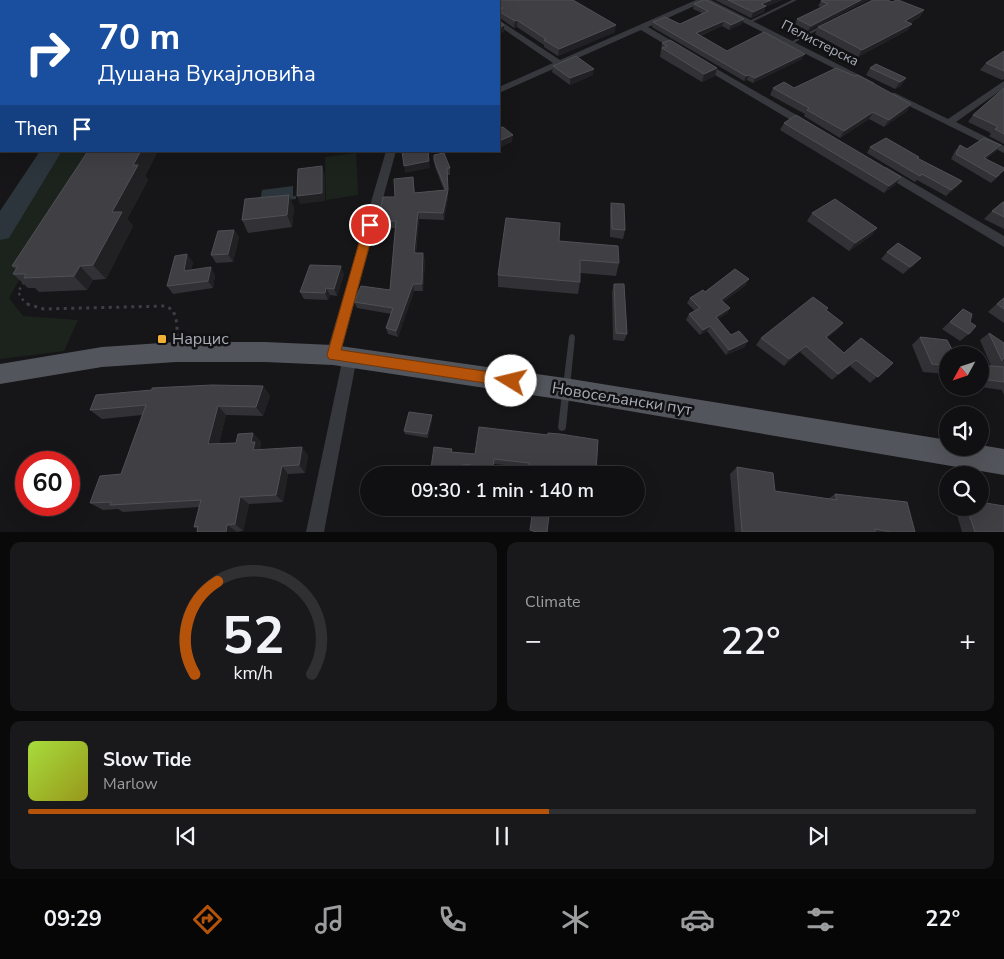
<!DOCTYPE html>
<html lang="en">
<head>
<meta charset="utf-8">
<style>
	:root { --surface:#101012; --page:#19191b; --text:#f1f3f6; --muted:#9c9d9f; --line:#303032; --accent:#b45309 }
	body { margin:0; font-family:"Nunito Sans",sans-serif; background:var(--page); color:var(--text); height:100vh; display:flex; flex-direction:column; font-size:19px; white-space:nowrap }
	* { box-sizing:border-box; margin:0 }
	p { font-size:16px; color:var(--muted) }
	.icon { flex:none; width:28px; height:28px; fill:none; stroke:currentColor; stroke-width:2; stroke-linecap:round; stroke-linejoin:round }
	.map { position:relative; height:532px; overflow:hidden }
	.side { display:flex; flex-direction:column; gap:10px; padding:10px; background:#09090a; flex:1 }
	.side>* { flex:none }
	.top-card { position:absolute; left:0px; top:0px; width:500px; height:152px; box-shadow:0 5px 20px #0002,0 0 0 1px var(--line); background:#1a4fa0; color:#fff; overflow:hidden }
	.needle { width:32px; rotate:230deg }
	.controls { position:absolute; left:939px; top:346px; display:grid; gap:10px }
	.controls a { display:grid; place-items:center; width:50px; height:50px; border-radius:50%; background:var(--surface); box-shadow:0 5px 20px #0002,0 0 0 1px var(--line); font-size:25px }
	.speed { position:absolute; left:15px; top:451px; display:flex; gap:10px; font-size:25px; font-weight:700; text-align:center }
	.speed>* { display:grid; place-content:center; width:65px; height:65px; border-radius:50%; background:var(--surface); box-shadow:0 5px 20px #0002,0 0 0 1px var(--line); line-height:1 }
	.speed .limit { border:8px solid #d22; background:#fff; color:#111 }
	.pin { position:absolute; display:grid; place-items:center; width:42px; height:42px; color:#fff; margin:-21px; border:2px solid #fff; border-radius:50%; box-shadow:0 1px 5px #0007 }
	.me { position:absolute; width:55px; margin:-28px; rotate:279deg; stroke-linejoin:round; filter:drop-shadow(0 0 4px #0008) }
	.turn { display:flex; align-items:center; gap:18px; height:105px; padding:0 15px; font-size:22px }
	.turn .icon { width:65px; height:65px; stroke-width:2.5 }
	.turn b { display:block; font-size:35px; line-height:42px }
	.then { display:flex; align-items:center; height:48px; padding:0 15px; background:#0003; gap:10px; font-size:19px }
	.big { font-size:38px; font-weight:600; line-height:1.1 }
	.side .card { flex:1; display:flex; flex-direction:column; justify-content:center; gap:8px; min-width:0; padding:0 18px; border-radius:10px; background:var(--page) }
	.side .dial { align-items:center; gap:0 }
	.dial svg { height:130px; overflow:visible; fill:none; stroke:var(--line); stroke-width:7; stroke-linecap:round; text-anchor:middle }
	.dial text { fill:var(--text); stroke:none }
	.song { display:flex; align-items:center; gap:15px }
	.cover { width:60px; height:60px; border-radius:8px; background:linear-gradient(135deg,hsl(80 70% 55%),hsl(60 70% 35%)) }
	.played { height:5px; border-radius:2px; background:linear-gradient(90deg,var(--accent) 55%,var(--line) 55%) }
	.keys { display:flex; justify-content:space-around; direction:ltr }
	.heat { display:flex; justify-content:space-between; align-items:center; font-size:28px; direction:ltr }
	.side .tiles { flex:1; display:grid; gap:10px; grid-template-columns:1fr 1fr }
	.card:last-child { grid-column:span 2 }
	.trip { position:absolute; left:360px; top:466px; width:285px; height:50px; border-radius:25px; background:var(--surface); box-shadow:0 5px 20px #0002,0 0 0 1px var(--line); font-weight:600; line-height:50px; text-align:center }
	.menu { display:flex; height:80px; justify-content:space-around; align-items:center; background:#060607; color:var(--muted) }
	.menu .icon { width:35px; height:35px }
	.menu .on { color:var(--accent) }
	.menu b { font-size:22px; color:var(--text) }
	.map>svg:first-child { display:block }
	.green { fill:#1c231d }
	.water { fill:#2c353c }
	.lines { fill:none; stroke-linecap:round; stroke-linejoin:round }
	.river { fill:#2c353c; fill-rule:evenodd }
	.path-far1 { stroke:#3d3f44; stroke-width:2.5; stroke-dasharray:2.5 4; stroke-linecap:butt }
	.path { stroke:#3d3f44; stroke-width:3; stroke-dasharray:3 4.5; stroke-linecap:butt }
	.lane { fill:#37383d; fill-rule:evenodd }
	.street { fill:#37383d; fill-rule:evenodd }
	.primary { fill:#53555c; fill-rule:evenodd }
	.wall { fill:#323236 }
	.shaded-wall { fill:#212124 }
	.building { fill:#3f3f44; stroke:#4f5156 }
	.route { fill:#b45309; stroke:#753606 }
	.poi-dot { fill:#f2b134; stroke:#111113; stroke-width:2 }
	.labels { text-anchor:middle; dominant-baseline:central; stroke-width:5; stroke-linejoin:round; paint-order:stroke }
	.far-street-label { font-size:14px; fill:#a8adb8; stroke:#111113 }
	.poi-label { font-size:16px; fill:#a8adb8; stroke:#111113; text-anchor:start }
	.street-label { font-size:16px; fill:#a8adb8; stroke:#111113 }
</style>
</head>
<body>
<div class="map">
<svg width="1004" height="532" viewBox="0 0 1004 532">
	<rect width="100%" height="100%" fill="#161618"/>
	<g class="green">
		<path d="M0,0H97V1H1L0,93Z"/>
		<path d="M45,151H91L9,298L23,316L78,320L64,351L0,359V223Z"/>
		<path d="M356,153L358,195L326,200L325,157Z"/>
	</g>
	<path class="water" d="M293,186V196H296V199L260,203L262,190Z"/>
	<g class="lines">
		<g class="river">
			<path d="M0,57L1,58V70L0,69Z"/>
			<path d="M37,151H59L60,154L9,238L0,240V211L38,154Z"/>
		</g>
		<path class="path-far1" d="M24,282L18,292L23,300L29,305"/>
		<path class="path" d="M27,304L44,309L165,306L173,310L177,323V336"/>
		<g class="lane">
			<path d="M341,0H348L346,1H340Z"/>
			<path d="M792,0H797L750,23L747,22Z"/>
			<path d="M824,24L827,25L792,44L789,43Z"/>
			<path d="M572,334L574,335L575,337L566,427L565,430L562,431L559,430L558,427L569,337L570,335Z"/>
		</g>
		<g class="street">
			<path d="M696,0H711L875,83L873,85H867L703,2L648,27L682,47V51H676L641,30L499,93V87L553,63L499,26V20L560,60Z"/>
			<path d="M703,61L812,124L813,126L808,129L804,128L700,66V62Z"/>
			<path d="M1004,81V88L956,122L1004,146V153L887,95L889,93H895L948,119Z"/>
			<path d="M386,151H396L340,355L338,359L333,361L328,359L326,355Z"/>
			<path d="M886,167L1004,236V247L882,174L881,171Z"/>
			<path d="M350,351L355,353L357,357L324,532H306L343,357L345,353Z"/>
		</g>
		<path class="primary" d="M176,342H265L333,345L565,378L948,440V448H980V445L1004,449V475L565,400L333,365L265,362H176L102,367L0,384V364L102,347Z"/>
	</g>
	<g class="wall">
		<path d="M488,0H573L615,32L558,56L544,47V45L517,27L514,28L500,18L499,19V1H489Z"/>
		<path d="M715,0H782L765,7L764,12L751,18Z"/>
		<path d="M868,0L808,31L795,24L797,19L821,7L818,6L821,1Z"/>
		<path d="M892,2L924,10L920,17L910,23L908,30L858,57L815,34L818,27Z"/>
		<path d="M694,4L742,24L729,30L722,26L700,36L727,51L802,59L753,83L747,80L744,81L652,27L653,22L680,24L702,13L693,9Z"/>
		<path d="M662,43L715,76L702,82L660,57Z"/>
		<path d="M1004,51V79L1002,80L980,70L986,63Z"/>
		<path d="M553,66L593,75L570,85L552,72Z"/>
		<path d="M870,68L906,78L901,86L895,89L866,75Z"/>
		<path d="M773,88H794L911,104L907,111L884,127L869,119L840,138L804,116L805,114L770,95Z"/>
		<path d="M1004,88V144L989,136L991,134L989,132L968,122L973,115Z"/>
		<path d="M784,123L896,184L884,193L780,130Z"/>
		<path d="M960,145L967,149L1001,145L996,151L986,159L1000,175L991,183L951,159L955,151Z"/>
		<path d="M870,147L919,157L918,158L962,181L957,187L946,196L917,180L915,182L867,153Z"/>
		<path d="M88,151H158L145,176L148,180L127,219L133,226L106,279L93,280L87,290L39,292L35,288H28L13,274L16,270L12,266Z"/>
		<path d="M434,160L450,168V175H447L448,197L444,220L419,219L416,253L425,260L423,291H414L398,337L388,334L386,328L391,314L357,308L354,302L390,290L395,228H380L378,221L395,197L413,177L415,193L444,190L435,167Z"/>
		<path d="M1004,202V229L984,219L992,211Z"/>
		<path d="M611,203L625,230L623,239L610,237V211Z"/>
		<path d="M294,207L292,227L248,233L242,220Z"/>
		<path d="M812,213L877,228L871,236L849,251L807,221Z"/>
		<path d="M234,230L239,237L233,262L216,263L211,255Z"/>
		<path d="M559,241L619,263L616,276L580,273V282L578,294L498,287V275Z"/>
		<path d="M887,252L914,265L903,274L881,259Z"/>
		<path d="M193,262L191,270L215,275L213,288L173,294L167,286Z"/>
		<path d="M344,274L337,296L330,295L328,300L304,299L300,292Z"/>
		<path d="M614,284L627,334L624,341L613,340L612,292Z"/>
		<path d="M746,285L723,302L730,308L727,313L718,319L731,335L745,347L726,355L707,331L700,335L686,320L689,314L695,311L687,303L690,298L705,292Z"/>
		<path d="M1004,297V323L988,312Z"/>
		<path d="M828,308L826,310L843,323L837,330L827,338L844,353L893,363L870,383L850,366L832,380L800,352L784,366L756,345L761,338Z"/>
		<path d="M963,309L970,322L969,334L960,341L942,329Z"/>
		<path d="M989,333L1002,361L994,366L1002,361H1004V395L1002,390L980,387V365L991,366L980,340Z"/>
		<path d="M920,337L948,355V374L923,372L912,345Z"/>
		<path d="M263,386L270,396L263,416L226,415L219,444L236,443L253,433L261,442L260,447L262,450L308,455L305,473L288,474L283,502L249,504L243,531L236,532H197L198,529L194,527L199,507L123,512L118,509L103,510L90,503L121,474L142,415L102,419L90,410L152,390Z"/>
		<path d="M432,415V419L428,438L405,434L404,431Z"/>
		<path d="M479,427L596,472L595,475H584L555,470L494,464L493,473L463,469L452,452L475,454Z"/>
		<path d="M737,467L775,491L828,499L835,494L915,532H735L730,474Z"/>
		<path d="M955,508H980L1004,532H962Z"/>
	</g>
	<g class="shaded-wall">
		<path d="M771,0H782L765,7L764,12L751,18L753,12L761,4Z"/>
		<path d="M861,0H868L808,31L811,26Z"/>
		<path d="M924,10L920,17L902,28L905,21Z"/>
		<path d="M499,12H500V18L499,19Z"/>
		<path d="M744,19L742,24L729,30L731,25Z"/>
		<path d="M517,20V27L514,28L515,21Z"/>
		<path d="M724,21L722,26L694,38L696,33Z"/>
		<path d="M912,24L908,30L858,57L862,50Z"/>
		<path d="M504,25V32L499,34V28Z"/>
		<path d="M616,25L615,32L558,56L559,49Z"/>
		<path d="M805,54L802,59L753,83L755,78Z"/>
		<path d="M717,68L715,76L702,82L704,74Z"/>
		<path d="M594,69L593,75L570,85V78Z"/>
		<path d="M749,75L747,80L744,81L746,76Z"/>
		<path d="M906,78L901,86L895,89L900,82Z"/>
		<path d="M911,104L907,111L884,127L889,120Z"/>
		<path d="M873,112L869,119L840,138L844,131Z"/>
		<path d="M513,135L512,142L499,148V141Z"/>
		<path d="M1001,145L996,151L979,164L984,158Z"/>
		<path d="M141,151H158L145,176L148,180L127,219L133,226L106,279L93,265L112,212L133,165Z"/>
		<path d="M429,161L430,168L405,173L404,166Z"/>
		<path d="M322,166L325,175V201L300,204L297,196Z"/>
		<path d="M447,168L448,197L444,220L443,213L448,190Z"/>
		<path d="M901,177L896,184L884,193L889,186Z"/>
		<path d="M962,181L957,187L946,196L951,190Z"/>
		<path d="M289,195L294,207L292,227L287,215Z"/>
		<path d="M418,212L419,219L415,260L414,253Z"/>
		<path d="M877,228L871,236L849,251L855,243Z"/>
		<path d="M234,230L239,237L233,262L228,254Z"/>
		<path d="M423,253L425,260L423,291L422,284Z"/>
		<path d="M187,254L193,262L189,278L184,271Z"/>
		<path d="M921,258L914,265L903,274L910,267Z"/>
		<path d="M80,266L93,280L87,290L74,276Z"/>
		<path d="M341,266L344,274L337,296L334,289Z"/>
		<path d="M211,267L215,275L213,288L208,281Z"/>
		<path d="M749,279L746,285L718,306L721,300Z"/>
		<path d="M413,284L414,291L398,337L396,331Z"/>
		<path d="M326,288L330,295L328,300L325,293Z"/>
		<path d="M730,308L727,313L713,322L716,317Z"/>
		<path d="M843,323L837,330L820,344L826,337Z"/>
		<path d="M710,326L707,331L700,335L703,330Z"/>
		<path d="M748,341L745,347L726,355L729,350Z"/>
		<path d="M806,346L800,352L784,366L789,359Z"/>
		<path d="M856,360L850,366L832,380L838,374Z"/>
		<path d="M263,386L270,396L263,416L256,407Z"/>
		<path d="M218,406L226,415L217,452L208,444Z"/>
		<path d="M432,415V419L428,438L427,434Z"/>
		<path d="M253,433L261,442L260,447L262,450H253L251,442Z"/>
		<path d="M302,447L308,455L305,473L299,465Z"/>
		<path d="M463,464V475H461Z"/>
		<path d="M282,466L288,474L283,502L276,495Z"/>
		<path d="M240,497L249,504L243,531L235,524Z"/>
		<path d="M227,525L236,531V532H226Z"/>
	</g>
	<g class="building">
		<path d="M139,0H232L233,1H134Z"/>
		<path d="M490,0H573L616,25L559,49L544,40L546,39L517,20L515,21L500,12H499V9L503,8L499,5V1H492Z"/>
		<path d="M703,0H706L744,19L731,25L724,21L696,33L727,51L764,32L805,54L755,78L749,75L746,76L653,22L665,17L680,24L708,11L694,4Z"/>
		<path d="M728,0H771L761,4L766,6L753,12Z"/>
		<path d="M823,0H861L811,26L797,19L828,4L821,1Z"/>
		<path d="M873,0H887L892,2L897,0H898L924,10L905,21L912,24L862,50L818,27Z"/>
		<path d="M499,21L504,25L499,28Z"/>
		<path d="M670,40L717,68L704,74L662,48L667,46L662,43Z"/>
		<path d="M1004,51V71L986,63Z"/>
		<path d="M576,56L594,69L570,78L553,66Z"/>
		<path d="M876,64L906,78L900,82L870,68Z"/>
		<path d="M836,68L855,76L858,75L911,104L889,120L873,112L844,131L807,110L809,108L773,88L784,82L794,88Z"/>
		<path d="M1004,88V134L995,129L998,127L995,125L973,115Z"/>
		<path d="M796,115L901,177L889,186L784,123Z"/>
		<path d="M503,127L513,135L499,141V128Z"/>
		<path d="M886,138L919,157L917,158L962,181L951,190L922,174L920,176L870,147Z"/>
		<path d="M984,138L1001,145L984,158L1004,168V170L996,177L956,154L960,145L967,149Z"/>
		<path d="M88,151H141L133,165H138L112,212H122L93,265L80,266L74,276L24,278L26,274H13L18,266H12Z"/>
		<path d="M402,151H428L429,161L404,166Z"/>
		<path d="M444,153L450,168H447L448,190L443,213L418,212L414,253H423L422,284H413L396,331L386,328L393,308L354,302L361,286L390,290L396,221H378L383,197H395L394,179L413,177L414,193L446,190L434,160V155Z"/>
		<path d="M322,166V193L297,196L298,169Z"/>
		<path d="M289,195L287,215L242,220L245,199Z"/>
		<path d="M835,199L877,228L855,243L812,213Z"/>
		<path d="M1003,202H1004V217L992,211Z"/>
		<path d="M611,203L624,204L625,230L612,229Z"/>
		<path d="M506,218L560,223L559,241L618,246L619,263L580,260V282L498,275Z"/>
		<path d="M234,230L228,254L211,255L218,231Z"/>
		<path d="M898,243L921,258L910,267L887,252Z"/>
		<path d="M187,254L184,271L211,267L208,281L167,286L175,256Z"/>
		<path d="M310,265L341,266L334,289L326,288L325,293L300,292Z"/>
		<path d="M735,269L749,279L721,300L730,308L716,317L731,335L739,331L748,341L729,350L710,326L703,330L689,314L700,308L690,298L703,290L705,292Z"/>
		<path d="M614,284H624L627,334L616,333Z"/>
		<path d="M813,297L828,308L826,310L843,323L826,337L844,353L861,338L893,363L878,377L856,360L838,374L806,346L789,359L761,338Z"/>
		<path d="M1004,298V309L997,304Z"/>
		<path d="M963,309L972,314L970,322L976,326L969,334L950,322Z"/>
		<path d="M989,333L1004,343V358L1002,361Z"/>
		<path d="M920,337L947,340L955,355H948V366L932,364Z"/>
		<path d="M980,365L1004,367V382L981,379L980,376Z"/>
		<path d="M212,385L263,386L256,407L218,406L208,444L236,443L238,434L253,433L251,442H255L253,450L302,447L299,465L282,466L276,495L240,497L235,524L227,525L226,532H197L198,526L194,527L201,500L110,505L111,502L90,503L100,476L121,474L146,405L90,410L96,395L152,390V388Z"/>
		<path d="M409,412L432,415L427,434L404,431Z"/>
		<path d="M479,427L548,435V433L560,434L598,440L596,472L556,465L555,475H528L529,463L494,459L493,468L463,464L461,475H430L434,447L452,449L451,452L475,454Z"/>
		<path d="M737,467L773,473L775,491L837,500L835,494L907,502L915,532H891L875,529V532H742Z"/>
		<path d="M980,502L1004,506V532H975L967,508H980Z"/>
		<path d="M533,508H550L547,532H536L530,530Z"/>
	</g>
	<path class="route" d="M370,221L375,225L341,350L511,375L515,377L517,381L515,385L511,387L329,359L327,355L364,225Z"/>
	<rect class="poi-dot" x="157" y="334" width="10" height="10" rx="2.5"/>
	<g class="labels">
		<g class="far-street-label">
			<text transform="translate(820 43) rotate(27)">Пелистерска</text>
		</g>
		<g class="poi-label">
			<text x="172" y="339">Нарцис</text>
		</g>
		<g class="street-label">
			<text transform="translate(622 399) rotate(9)">Новосељански пут</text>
		</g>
	</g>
</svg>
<div class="controls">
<a><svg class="needle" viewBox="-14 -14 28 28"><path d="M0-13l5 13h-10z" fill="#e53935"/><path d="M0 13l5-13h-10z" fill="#9c9d9f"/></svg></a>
<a><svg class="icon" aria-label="sound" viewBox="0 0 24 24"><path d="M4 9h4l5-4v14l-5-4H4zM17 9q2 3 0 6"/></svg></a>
<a><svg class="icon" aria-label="search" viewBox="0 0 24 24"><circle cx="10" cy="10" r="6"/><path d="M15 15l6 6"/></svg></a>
</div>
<div class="speed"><div class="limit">60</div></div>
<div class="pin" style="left:370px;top:225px;background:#d93025"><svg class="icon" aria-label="arrive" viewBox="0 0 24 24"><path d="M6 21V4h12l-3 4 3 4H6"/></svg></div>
<svg class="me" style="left:511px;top:381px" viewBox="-20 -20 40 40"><circle r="19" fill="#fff"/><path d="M0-13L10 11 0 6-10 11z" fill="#b45309"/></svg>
<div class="trip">09:30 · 1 min · 140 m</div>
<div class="top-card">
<div class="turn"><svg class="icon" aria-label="right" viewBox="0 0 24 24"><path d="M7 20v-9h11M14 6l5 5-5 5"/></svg><div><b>70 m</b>Душана Вукајловића</div></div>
<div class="then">Then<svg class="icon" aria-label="arrive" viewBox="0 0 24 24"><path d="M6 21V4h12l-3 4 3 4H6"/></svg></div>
</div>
</div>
<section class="side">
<div class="tiles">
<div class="card dial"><svg viewBox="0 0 100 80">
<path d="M14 69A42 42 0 1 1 86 69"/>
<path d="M14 69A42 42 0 0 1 28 12" stroke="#b45309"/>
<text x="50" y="56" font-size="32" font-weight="700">52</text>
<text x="50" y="72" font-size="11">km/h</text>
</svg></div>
<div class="card"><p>Climate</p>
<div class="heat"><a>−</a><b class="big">22°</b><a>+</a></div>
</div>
<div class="card">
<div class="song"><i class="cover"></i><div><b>Slow Tide</b><p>Marlow</p></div></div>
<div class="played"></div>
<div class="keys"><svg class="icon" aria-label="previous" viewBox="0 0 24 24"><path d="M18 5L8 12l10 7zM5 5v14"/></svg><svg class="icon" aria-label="pause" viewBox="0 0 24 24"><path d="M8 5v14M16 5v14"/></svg><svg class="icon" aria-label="next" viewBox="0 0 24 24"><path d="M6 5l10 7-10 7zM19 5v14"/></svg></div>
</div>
</div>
</section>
<nav class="menu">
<b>09:29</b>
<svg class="icon on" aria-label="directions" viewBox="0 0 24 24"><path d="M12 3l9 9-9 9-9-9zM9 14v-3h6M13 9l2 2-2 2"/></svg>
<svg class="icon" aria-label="music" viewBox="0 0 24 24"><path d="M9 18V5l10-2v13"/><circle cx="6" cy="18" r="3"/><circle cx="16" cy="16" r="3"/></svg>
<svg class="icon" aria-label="phone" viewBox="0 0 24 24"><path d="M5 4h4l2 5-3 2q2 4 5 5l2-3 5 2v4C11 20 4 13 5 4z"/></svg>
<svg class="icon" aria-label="climate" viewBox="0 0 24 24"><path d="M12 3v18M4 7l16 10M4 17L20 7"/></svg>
<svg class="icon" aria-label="car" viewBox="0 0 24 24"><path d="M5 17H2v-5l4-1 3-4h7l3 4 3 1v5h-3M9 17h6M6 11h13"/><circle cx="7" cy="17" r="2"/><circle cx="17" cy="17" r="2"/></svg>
<svg class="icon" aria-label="filters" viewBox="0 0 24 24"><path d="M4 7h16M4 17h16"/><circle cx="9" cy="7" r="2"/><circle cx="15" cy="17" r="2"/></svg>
<b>22°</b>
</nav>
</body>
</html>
